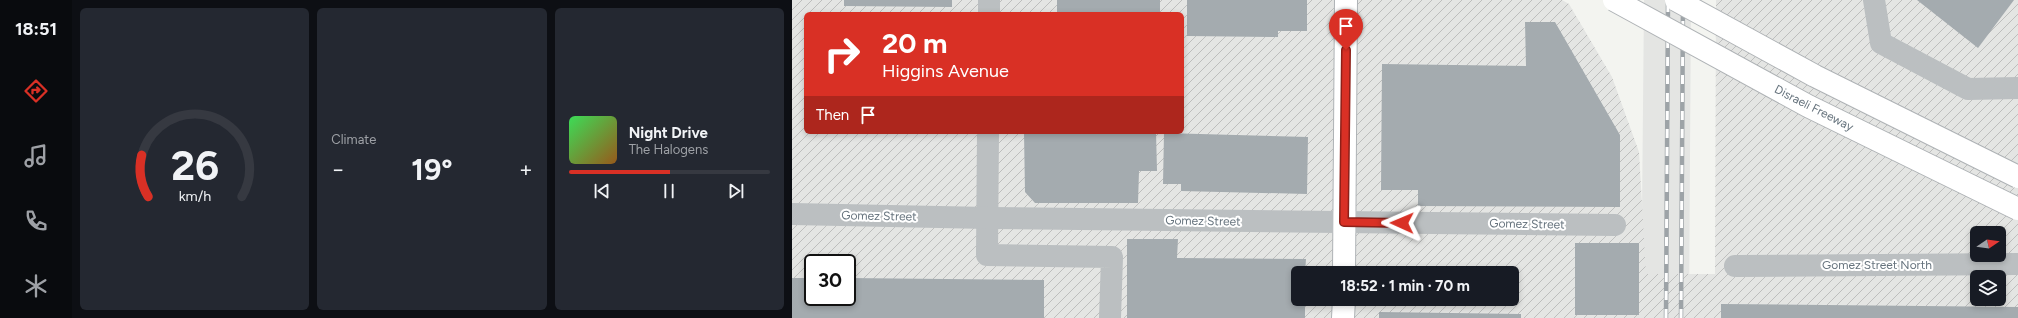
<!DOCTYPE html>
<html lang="en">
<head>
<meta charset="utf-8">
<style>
	:root { --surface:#171b24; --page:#242831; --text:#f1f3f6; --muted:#9ea1a6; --line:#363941; --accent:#d93025 }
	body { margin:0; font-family:Figtree,sans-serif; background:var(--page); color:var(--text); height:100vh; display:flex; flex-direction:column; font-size:15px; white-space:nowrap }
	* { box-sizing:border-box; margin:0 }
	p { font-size:13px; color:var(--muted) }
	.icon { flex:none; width:22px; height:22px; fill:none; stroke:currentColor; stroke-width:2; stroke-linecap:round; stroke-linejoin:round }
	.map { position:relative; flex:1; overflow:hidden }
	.panel { display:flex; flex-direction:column; gap:8px; padding:8px; background:#0d0f14; width:720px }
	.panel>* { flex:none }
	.top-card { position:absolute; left:12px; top:12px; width:380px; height:122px; border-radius:6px; box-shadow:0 2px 6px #0003; background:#d93025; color:#fff; overflow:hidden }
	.needle { width:26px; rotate:77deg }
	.buttons { position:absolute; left:1178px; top:226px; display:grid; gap:8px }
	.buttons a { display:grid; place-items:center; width:36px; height:36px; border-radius:6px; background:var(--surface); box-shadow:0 2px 6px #0003; font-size:20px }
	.speed { position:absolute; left:12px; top:254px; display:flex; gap:8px; font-size:20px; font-weight:700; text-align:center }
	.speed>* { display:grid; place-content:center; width:52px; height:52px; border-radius:50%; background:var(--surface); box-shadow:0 2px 6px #0003; line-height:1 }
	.speed .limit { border:2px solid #111; border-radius:6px; background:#fff; color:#111 }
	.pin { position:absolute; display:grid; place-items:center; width:34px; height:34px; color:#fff; margin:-41px -17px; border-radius:50% 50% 50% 0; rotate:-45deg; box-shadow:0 0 4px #0007 }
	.pin .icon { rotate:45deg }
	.me { position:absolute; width:44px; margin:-22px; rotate:271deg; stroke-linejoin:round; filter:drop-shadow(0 0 3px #0008) }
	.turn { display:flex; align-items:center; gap:14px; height:84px; padding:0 12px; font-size:18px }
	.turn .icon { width:52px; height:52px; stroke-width:2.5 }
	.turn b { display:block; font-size:28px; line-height:34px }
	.then { display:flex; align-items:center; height:38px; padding:0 12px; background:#0003; gap:8px; font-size:15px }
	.big { font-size:30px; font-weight:700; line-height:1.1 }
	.panel .card { flex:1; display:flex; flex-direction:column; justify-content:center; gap:6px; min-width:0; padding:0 14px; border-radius:6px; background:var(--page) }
	.panel .dial { align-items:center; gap:0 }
	.dial svg { height:104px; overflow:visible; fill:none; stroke:var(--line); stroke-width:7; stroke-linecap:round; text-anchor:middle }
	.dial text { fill:var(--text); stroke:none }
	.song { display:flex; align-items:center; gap:12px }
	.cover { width:48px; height:48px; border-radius:6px; background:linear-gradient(135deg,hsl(130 70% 55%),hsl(30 70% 35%)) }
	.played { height:4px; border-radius:2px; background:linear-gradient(90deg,var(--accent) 50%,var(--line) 50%) }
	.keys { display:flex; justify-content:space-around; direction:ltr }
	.heat { display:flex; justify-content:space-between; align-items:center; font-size:22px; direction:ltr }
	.panel .tiles { flex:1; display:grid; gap:8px; grid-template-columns:repeat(3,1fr) }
	.trip { position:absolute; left:499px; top:266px; width:228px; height:40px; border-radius:6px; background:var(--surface); box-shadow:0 2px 6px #0003; font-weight:700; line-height:40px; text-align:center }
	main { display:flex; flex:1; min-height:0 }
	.menu { display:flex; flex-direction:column; width:72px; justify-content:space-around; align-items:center; background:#090b0e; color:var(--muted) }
	.menu .icon { width:28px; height:28px }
	.menu .active { color:var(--accent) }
	.menu b { font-size:18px; color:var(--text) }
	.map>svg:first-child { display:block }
	.built { fill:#e4e5e3 }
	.industrial { fill:url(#industrial-furrows); fill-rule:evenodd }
	.building { fill:#a4abaf }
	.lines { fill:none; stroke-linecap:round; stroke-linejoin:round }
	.major-casing { stroke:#afb3b6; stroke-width:24 }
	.minor { stroke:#bbbfc1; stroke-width:22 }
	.major { stroke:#fff; stroke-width:22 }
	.rail-casing { stroke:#9da3a7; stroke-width:4.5 }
	.rail { stroke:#fff; stroke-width:3; stroke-dasharray:9; stroke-linecap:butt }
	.major-bridge-casing { stroke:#afb3b6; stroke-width:24; stroke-linecap:butt }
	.major-bridge { stroke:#fff; stroke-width:22 }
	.route-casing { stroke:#8d1f18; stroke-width:10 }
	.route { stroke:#d93025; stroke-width:7 }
	.labels { text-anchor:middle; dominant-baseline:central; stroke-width:4; stroke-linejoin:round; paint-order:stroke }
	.street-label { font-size:12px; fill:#66737d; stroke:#fff }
</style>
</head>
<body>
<main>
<nav class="menu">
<b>18:51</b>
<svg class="icon active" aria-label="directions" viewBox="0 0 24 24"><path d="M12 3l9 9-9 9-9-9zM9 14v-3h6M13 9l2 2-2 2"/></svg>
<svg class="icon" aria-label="music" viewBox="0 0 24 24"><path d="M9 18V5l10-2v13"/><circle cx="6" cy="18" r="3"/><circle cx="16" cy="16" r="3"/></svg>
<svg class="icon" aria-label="phone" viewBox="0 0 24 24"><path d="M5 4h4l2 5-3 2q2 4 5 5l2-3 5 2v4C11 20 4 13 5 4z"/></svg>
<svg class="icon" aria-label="climate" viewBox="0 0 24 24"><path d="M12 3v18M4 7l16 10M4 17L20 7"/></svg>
</nav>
<section class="panel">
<div class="tiles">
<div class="card dial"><svg viewBox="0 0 100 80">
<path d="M14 69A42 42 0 1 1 86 69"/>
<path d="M14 69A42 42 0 0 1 9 37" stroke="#d93025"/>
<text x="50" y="56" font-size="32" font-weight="700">26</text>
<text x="50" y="72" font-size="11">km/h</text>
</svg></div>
<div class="card"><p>Climate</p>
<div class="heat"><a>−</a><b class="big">19°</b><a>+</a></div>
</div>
<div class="card">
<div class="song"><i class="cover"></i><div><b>Night Drive</b><p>The Halogens</p></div></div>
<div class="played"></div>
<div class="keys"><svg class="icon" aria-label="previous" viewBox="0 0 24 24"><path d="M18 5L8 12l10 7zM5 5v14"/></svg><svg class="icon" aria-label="pause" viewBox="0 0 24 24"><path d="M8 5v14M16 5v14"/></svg><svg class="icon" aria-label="next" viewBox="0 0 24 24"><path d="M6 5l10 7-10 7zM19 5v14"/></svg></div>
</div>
</div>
</section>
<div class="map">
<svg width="1226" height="318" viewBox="0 0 1226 318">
	<defs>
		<pattern id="industrial-furrows" width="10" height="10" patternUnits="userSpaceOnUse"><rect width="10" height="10" fill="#e4e5e3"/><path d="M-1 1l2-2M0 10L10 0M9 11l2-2" fill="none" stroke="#bdbebd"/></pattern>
	</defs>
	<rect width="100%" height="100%" fill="#f3f4f0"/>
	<path class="built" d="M852,0H899L897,318H849Z"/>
	<path class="industrial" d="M0,0H770L777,4L820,77L847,152L854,274H923L924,0H1226V318H0ZM14,14H390V132H14ZM1185,233H1207V255H1185ZM21,263H55V297H21ZM506,273H720V299H506ZM1185,277H1207V299H1185Z"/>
	<g class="building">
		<path d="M52,0H160V7L52,6Z"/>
		<rect x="265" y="0" width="103" height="14"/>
		<path d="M395,0H515V31H486V37L395,36Z"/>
		<path d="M1125,0H1222L1186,48Z"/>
		<path d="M733,22H763L828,135V207L626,206V190H589L590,64L734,66Z"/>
		<path d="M232,132H364L365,171H347L346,203H243L233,192Z"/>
		<path d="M372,133L516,137L515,194L389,191V184H371Z"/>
		<path d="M335,239H386L385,258L514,259L513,273H506V299H513V318H335Z"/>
		<rect x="783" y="243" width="64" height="72"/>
		<path d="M0,278H21V297H55V278L252,280V318H0Z"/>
		<path d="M929,304L1226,307V318H929Z"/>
		<path d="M587,312L729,314V318H587Z"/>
	</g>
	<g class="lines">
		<defs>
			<g id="major">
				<path d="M552,273L554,0"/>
				<path d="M551,318L552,299"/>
			</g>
		</defs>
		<use href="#major" class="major-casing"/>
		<g class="minor">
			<path d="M1082,0L1089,43L1176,89L1226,88"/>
			<path d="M197,14V0"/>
			<path d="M196,132L195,255L320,257L318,318"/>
			<path d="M0,214L196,218L823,225"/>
			<path d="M943,266L1226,264"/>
		</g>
		<use href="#major" class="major"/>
		<defs>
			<g id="rail">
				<path d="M874,318L876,0"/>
				<path d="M889,318L891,0"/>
			</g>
		</defs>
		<use href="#rail" class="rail-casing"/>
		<use href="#rail" class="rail"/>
		<defs>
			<g id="major-bridge">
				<path d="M822,0L1016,106L1226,209"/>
				<path d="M884,0L1023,76L1226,177"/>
			</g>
		</defs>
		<use href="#major-bridge" class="major-bridge-casing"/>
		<use href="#major-bridge" class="major-bridge"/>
	</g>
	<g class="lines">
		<defs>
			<path id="route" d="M554,50L552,222L610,223"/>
		</defs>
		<use href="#route" class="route-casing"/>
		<use href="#route" class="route"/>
	</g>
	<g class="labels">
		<g class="street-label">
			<text transform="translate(1022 108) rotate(27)">Disraeli Freeway</text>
			<text transform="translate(87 216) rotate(1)">Gomez Street</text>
			<text transform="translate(411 221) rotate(1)">Gomez Street</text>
			<text transform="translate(735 224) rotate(1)">Gomez Street</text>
			<text x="1085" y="265">Gomez Street North</text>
		</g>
	</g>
</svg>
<div class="buttons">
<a><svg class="needle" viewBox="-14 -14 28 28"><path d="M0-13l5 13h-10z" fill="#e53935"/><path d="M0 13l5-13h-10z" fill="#9ea1a6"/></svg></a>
<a><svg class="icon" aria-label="layers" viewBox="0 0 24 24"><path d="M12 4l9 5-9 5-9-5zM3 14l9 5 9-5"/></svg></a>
</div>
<div class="speed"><div class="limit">30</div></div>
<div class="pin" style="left:554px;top:50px;background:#d93025"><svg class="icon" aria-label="arrive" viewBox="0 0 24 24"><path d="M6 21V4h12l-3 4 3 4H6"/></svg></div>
<svg class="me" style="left:610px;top:223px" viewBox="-20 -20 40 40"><path d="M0-17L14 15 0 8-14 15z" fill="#d93025" stroke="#fff" stroke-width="4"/></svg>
<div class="trip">18:52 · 1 min · 70 m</div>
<div class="top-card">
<div class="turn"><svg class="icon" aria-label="right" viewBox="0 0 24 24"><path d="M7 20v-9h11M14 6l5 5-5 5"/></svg><div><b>20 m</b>Higgins Avenue</div></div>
<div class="then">Then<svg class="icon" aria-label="arrive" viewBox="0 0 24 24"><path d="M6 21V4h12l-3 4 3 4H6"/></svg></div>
</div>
</div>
</main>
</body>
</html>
